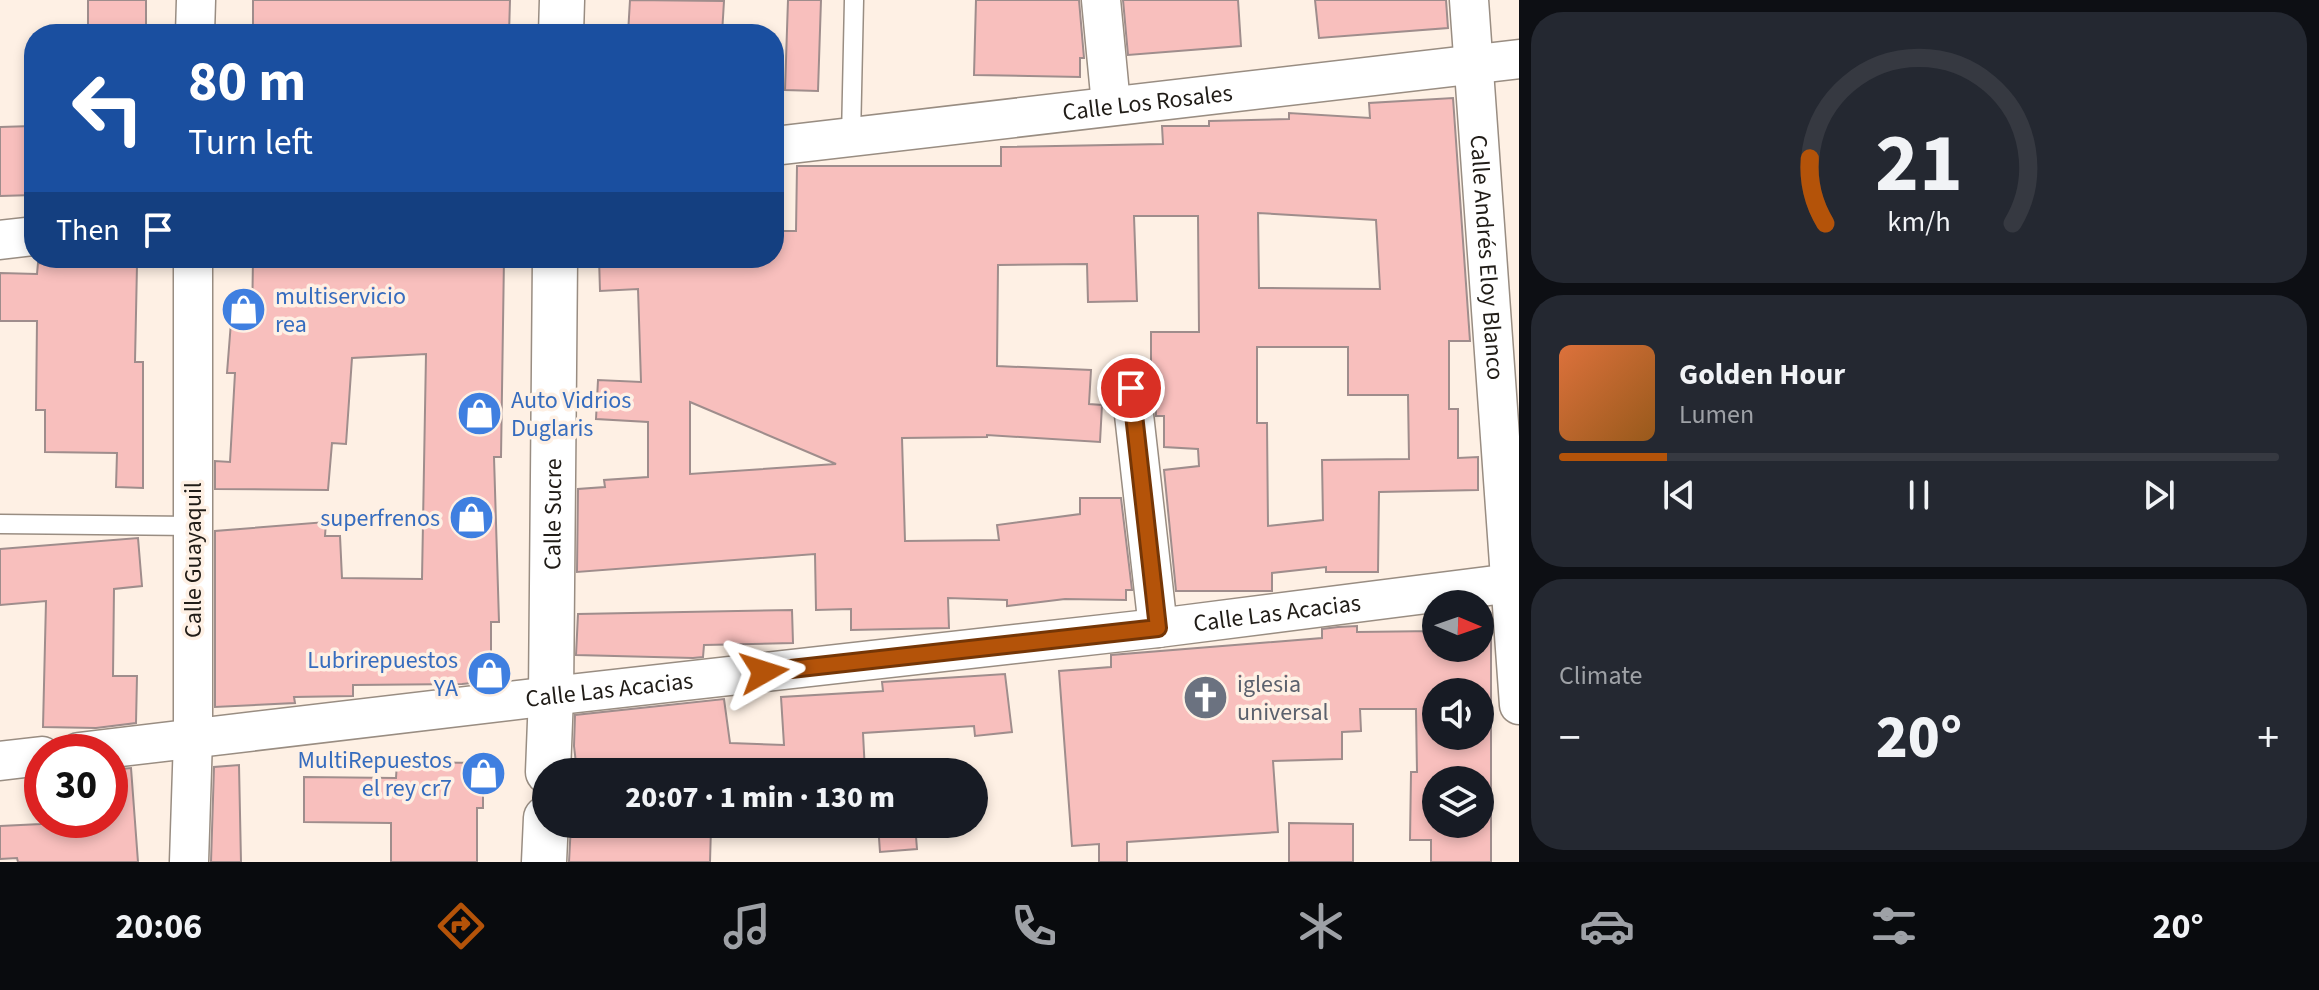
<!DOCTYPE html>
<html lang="en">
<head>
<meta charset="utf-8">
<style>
	:root { --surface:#171b24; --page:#242831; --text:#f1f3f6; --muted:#9ea1a6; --line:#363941; --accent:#b45309 }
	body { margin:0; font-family:"Source Sans 3",sans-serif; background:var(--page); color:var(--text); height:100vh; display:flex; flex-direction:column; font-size:30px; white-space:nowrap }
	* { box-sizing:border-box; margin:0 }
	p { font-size:26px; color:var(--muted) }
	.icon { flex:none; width:44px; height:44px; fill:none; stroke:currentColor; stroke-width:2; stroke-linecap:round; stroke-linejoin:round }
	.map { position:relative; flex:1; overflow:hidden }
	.details { display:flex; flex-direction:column; gap:12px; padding:12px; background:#0d0f14; width:800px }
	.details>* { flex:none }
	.hud { position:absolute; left:24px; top:24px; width:760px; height:244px; border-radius:32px; box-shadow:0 4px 12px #0003; background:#1a4fa0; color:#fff; overflow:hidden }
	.needle { width:52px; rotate:92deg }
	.buttons { position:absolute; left:1422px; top:590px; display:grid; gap:16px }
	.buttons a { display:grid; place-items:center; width:72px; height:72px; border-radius:50%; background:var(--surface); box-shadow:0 4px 12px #0003; font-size:40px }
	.speed { position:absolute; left:24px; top:734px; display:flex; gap:16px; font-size:40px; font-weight:700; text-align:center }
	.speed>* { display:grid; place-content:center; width:104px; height:104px; border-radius:50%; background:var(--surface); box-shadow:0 4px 12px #0003; line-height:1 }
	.speed .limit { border:12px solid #d22; background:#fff; color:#111 }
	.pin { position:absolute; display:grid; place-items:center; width:68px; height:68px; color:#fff; margin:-34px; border:4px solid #fff; border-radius:50%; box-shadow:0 2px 8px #0007 }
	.me { position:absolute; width:88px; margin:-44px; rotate:84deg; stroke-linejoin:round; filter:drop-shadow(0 0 6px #0008) }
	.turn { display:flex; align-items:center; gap:28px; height:168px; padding:0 32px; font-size:36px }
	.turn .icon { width:104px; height:104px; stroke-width:2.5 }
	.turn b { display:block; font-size:56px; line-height:68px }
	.then { display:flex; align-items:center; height:76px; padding:0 32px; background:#0003; gap:16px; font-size:30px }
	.big { font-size:60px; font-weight:800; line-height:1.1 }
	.details .card { flex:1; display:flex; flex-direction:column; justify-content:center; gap:12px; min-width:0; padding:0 28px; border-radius:32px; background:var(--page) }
	.details .dial { align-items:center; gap:0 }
	.dial svg { height:208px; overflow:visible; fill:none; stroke:var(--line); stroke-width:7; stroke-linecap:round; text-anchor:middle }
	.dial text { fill:var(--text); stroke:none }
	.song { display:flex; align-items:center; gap:24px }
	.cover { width:96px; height:96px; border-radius:12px; background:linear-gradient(135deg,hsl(20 70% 55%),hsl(30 70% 35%)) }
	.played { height:8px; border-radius:4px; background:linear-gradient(90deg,var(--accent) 15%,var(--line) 15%) }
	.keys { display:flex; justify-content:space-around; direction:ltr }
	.heat { display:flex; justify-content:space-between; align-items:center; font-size:44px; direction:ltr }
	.trip { position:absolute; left:532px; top:758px; width:456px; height:80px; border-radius:40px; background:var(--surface); box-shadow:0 4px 12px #0003; font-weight:800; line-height:80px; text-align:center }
	.tabs { display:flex; height:128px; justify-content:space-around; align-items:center; background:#090b0e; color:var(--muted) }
	.tabs .icon { width:56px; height:56px }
	.tabs .selected { color:var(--accent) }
	.tabs b { font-size:36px; color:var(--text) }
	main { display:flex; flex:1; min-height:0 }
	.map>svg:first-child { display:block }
	.building { fill:#f8bfbd; stroke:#9f8d8c; stroke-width:2; fill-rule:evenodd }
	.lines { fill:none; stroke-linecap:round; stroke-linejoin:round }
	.lane-casing { stroke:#998d82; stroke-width:21 }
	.street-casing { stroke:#998d82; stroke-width:41 }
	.secondary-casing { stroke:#998d82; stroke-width:47 }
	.lane { stroke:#fff; stroke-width:18 }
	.street { stroke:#fff; stroke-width:38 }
	.secondary { stroke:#fff; stroke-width:44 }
	.route-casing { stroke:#753606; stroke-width:20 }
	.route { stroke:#b45309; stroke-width:14 }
	.labels { text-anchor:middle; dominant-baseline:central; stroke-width:7; stroke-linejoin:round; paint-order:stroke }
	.street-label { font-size:24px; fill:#201c17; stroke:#fef0e4 }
	.shop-label { font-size:24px; fill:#366cbe; stroke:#fef0e4; text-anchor:end }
	.worship-label { font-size:24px; fill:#5b616d; stroke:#fef0e4; text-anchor:start }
</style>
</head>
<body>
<main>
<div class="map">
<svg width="1519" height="862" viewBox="0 0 1519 862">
	<rect width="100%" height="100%" fill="#fef0e4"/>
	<g class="building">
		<rect x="88" y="0" width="58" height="34"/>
		<path d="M253,0H510L509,34H401V30L329,29V34H253Z"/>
		<path d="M630,0L724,1L722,34H628Z"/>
		<path d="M788,0H821L818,91L785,90Z"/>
		<path d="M976,0H1079L1084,58H1080V77L974,75Z"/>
		<path d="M1123,0H1238L1241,46L1128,55Z"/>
		<path d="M1315,0H1446L1448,28L1319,38Z"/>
		<path d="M1453,98L1470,341H1449V409H1458V458L1478,457V490L1379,492L1378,572H1326V567L1272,573V591H1176L1164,470L1199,466L1198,449L1164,447V416H1156L1155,378H1151V332H1199L1198,216H1134L1137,301L1088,302L1087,264L998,265L997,366L1091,370L1089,404L1102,405L1100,442L987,435V437L902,438L905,541L999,540L997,525L1080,514V498H1121L1132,590H1126V600L1065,599L1007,606V600L948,598L949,628L851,630V609L816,610L815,554L577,572L578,489L605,487L604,480L648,477V422L596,419L598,380L641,382L638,289L600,291L599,258H774V231H796L797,166H1001V147L1163,144L1162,126H1209V121L1289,119V113L1370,118L1369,103ZM1258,213L1376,220L1380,289L1259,288ZM1257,347H1348V395H1408L1409,459L1322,460L1323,520L1268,526L1267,423H1257ZM690,402L836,464L690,474Z"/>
		<path d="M32,126L34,195L0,196V127Z"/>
		<path d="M253,258H504L501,457H494L499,622H491V681L462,684L353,685V696L294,697L295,703L215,707V531L326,522L325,536H340L342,578L422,579L426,354L352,358L346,444L332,443L328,490L215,489V461L230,462L235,373H227L231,322L252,324Z"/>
		<path d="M38,263L137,265L135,362H143V488L116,487L117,453L45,452V410H36L37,321H0V273L37,274Z"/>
		<path d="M138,538L142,586L114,589L113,676H137L136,723L96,728L43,727L46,601L0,605V549Z"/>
		<path d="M792,610L793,643L704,645L703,657L693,658L576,655L578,614Z"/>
		<path d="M1480,613H1490L1491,621V862H1431V840H1410L1411,772H1417L1416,709H1360L1361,731L1342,732V759L1273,761L1278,832L1127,842V862H1099V844L1072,846L1059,671L1111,667V655L1322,638V629L1338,627L1357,626V632L1435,631L1436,615V648H1480ZM1436,692H1480V736H1436ZM1436,780H1480V824H1436Z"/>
		<path d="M1005,674L1012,732L975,736L974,726L863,733L865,772H616V768L577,772L574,746L575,715L724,699L730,743L784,745L781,697L883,691L882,682Z"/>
		<path d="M397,762L483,763V808H477V862H391V823L304,822V777L396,778Z"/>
		<path d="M239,765L241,862H211L214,767Z"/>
		<path d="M131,768L138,862H18L17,858L0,859V826L41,824V820H110V770Z"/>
		<path d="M1289,823L1353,824V862H1289Z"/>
		<path d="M571,824L711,827L710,862H569Z"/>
		<path d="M878,824H915L917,849L880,852Z"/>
	</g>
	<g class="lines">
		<defs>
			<g id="lane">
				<path d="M851,138L854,0"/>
				<path d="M0,524L193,526"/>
			</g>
			<g id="street">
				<path d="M1101,0L1111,105"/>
				<path id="s1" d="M1469,0L1519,705"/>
				<path d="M195,34L196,0"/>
				<path id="s2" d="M774,146L1519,59"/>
				<path d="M0,240L34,236"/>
				<path d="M1131,388L1158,628"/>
				<path id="s3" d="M79,752L551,696L1158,628L1519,582"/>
				<path d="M0,761L42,756"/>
				<path d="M189,862L193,738V258"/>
			</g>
			<g id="secondary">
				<path d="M561,34L562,0"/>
				<path id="s4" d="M548,772L551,696L555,258"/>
				<path d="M544,862L546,818"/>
			</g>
		</defs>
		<use href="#lane" class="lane-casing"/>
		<use href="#street" class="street-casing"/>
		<use href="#secondary" class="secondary-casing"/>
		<use href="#lane" class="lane"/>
		<use href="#street" class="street"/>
		<use href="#secondary" class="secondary"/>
	</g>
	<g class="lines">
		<defs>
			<path id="route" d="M764,672L1158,628L1131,388"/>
		</defs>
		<use href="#route" class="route-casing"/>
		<use href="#route" class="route"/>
	</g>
	<defs>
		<symbol id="shop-disc" viewBox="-11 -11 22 22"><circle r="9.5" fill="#3f7fe0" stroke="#fef0e4"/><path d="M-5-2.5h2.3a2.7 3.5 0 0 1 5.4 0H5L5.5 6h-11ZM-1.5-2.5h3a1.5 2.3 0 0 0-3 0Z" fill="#fff"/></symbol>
		<symbol id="church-disc" viewBox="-11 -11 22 22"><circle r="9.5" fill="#6b7280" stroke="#fef0e4"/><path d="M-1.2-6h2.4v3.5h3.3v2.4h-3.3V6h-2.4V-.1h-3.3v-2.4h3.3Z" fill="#fff"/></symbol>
	</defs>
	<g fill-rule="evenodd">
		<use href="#shop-disc" x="218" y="284" width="51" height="51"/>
		<use href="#shop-disc" x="454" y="388" width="51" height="51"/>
		<use href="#shop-disc" x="446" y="492" width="51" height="51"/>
		<use href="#shop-disc" x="464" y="648" width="51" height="51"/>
		<use href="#church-disc" x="1180" y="672" width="51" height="51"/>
		<use href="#shop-disc" x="458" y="748" width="51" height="51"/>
	</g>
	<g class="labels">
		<g class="street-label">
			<text stroke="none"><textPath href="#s2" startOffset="376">Calle Los Rosales</textPath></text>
			<text stroke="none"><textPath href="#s1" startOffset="258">Calle Andrés Eloy Blanco</textPath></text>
			<text stroke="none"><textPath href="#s4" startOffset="258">Calle Sucre</textPath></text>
			<text transform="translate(193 560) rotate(-90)">Calle Guayaquil</text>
			<text stroke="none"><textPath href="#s3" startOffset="1206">Calle Las Acacias</textPath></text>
			<text stroke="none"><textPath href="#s3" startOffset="534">Calle Las Acacias</textPath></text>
		</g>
		<g class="shop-label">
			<text x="275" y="296" text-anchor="start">multiservicio<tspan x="275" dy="28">rea</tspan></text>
			<text x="511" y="400" text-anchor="start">Auto Vidrios<tspan x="511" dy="28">Duglaris</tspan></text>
			<text x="440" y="518">superfrenos</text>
			<text x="458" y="660">Lubrirepuestos<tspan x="458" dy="28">YA</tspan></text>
			<text x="452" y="760">MultiRepuestos<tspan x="452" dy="28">el rey cr7</tspan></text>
		</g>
		<g class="worship-label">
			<text x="1237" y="684">iglesia<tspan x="1237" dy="28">universal</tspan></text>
		</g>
	</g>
</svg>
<div class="buttons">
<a><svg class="needle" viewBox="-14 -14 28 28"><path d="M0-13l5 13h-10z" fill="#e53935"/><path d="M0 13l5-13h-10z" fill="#9ea1a6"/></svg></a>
<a><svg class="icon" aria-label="sound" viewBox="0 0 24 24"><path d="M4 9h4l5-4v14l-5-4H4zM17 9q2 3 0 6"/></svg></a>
<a><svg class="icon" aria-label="layers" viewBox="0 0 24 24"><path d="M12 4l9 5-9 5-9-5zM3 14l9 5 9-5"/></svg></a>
</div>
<div class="speed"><div class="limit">30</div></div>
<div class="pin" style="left:1131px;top:388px;background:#d93025"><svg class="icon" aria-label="arrive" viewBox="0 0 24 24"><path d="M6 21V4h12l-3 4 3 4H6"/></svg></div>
<svg class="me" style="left:764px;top:672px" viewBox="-20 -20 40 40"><path d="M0-17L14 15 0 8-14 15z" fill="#b45309" stroke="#fff" stroke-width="4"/></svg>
<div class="trip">20:07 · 1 min · 130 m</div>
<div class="hud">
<div class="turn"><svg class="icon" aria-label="left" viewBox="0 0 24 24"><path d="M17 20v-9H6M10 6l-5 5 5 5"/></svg><div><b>80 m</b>Turn left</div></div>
<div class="then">Then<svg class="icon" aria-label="arrive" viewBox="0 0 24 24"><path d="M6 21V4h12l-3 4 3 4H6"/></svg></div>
</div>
</div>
<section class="details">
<div class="card dial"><svg viewBox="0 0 100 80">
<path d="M14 69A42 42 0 1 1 86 69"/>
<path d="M14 69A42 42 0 0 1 8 44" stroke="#b45309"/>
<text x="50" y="56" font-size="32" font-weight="700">21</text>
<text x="50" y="72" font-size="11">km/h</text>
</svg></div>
<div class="card">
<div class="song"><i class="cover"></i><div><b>Golden Hour</b><p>Lumen</p></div></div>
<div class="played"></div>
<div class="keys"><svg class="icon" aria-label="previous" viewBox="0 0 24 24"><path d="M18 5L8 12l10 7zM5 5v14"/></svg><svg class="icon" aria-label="pause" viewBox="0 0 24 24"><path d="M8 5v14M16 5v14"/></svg><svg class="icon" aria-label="next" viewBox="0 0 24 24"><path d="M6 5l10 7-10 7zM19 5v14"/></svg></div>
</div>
<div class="card"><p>Climate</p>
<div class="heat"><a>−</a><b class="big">20°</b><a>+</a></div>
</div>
</section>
</main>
<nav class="tabs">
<b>20:06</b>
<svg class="icon selected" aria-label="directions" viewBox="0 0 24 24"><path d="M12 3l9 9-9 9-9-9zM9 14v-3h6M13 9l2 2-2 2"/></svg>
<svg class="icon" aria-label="music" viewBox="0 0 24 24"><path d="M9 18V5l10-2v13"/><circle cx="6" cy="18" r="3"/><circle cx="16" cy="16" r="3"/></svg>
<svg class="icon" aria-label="phone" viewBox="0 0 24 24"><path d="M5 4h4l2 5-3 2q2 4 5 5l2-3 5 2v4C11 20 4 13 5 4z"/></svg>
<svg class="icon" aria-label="climate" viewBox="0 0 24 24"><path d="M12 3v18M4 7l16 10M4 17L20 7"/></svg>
<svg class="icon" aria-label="car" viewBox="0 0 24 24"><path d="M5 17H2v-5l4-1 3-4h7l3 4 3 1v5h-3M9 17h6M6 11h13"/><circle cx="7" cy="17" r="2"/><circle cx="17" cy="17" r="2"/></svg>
<svg class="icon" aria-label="filters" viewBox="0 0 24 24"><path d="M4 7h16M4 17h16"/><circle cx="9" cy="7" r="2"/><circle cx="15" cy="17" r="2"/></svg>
<b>20°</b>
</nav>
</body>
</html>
